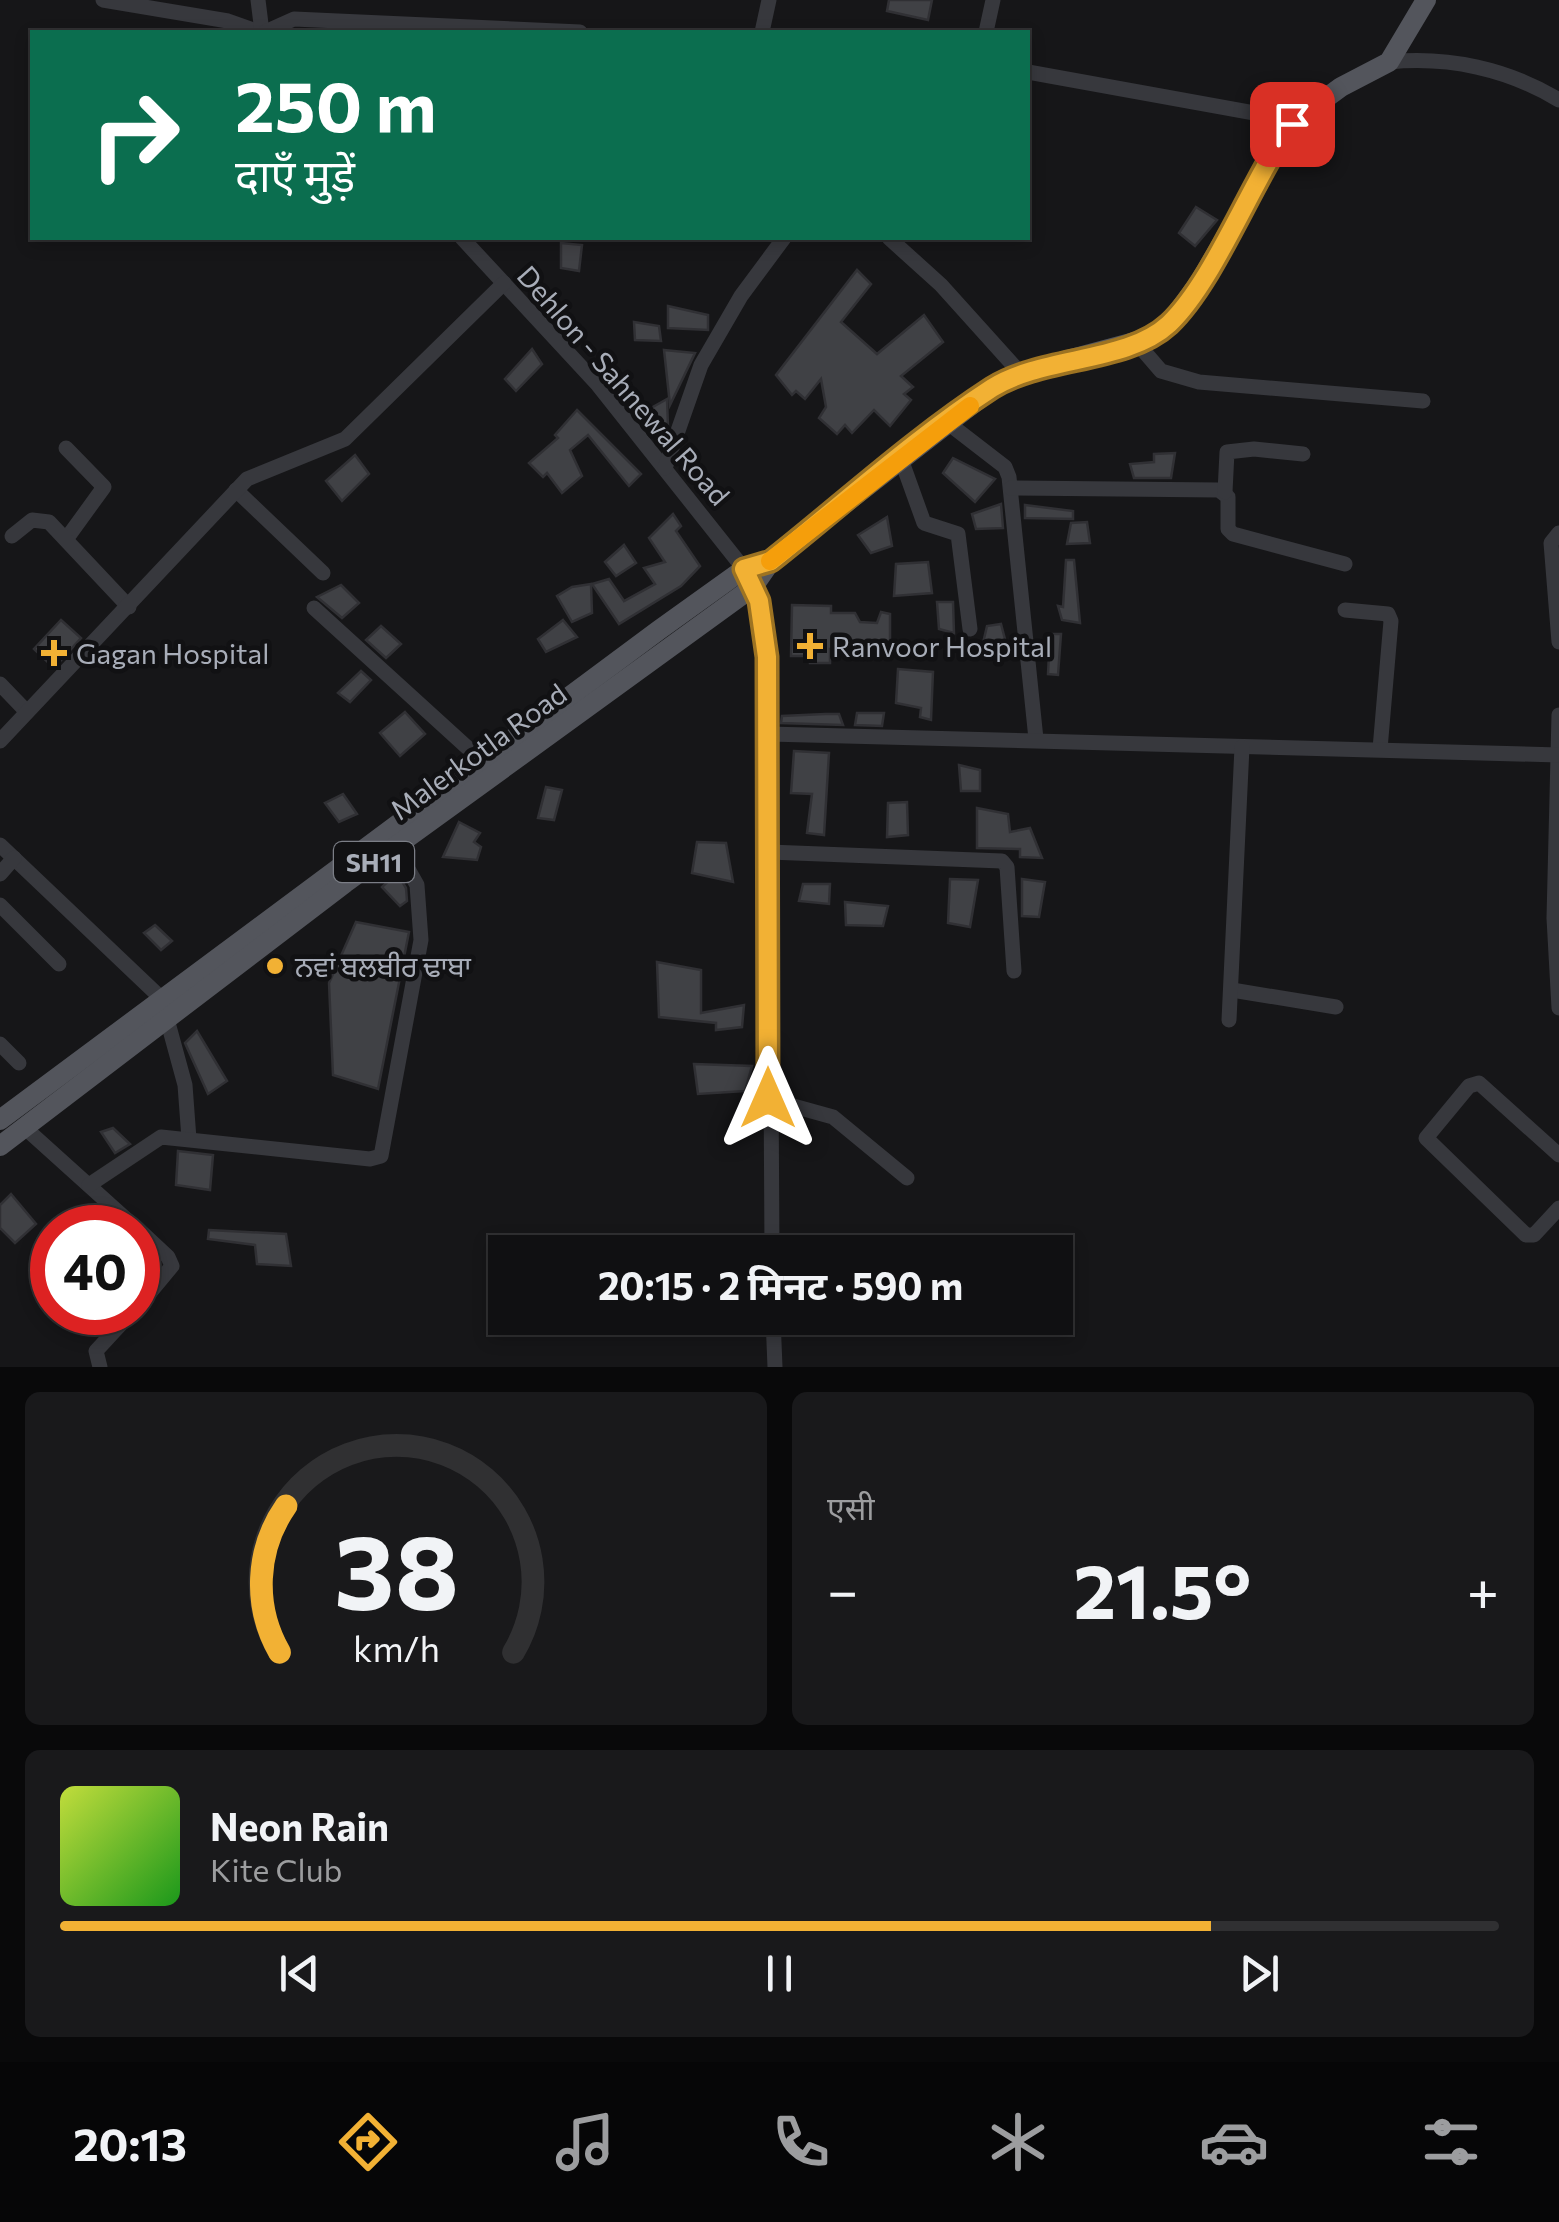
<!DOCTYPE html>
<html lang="hi">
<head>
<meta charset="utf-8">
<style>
	:root { --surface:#101012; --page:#19191b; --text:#f1f3f6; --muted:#9c9d9f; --line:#303032; --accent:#f2b134 }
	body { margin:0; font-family:Commissioner,"Noto Sans Devanagari","Noto Sans Gurmukhi",sans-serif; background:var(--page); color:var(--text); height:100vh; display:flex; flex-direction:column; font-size:38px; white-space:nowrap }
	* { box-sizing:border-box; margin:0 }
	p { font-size:32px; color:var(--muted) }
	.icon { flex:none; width:55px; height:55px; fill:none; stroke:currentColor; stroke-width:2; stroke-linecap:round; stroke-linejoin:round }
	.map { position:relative; height:1367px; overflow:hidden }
	.panel { display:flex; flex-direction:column; gap:25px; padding:25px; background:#09090a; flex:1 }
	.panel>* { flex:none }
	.guide { position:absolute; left:30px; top:30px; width:1000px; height:210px; border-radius:0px; box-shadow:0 5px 15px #0003,0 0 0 2px var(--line); background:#0b6e4f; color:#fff; overflow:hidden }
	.speed { position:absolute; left:30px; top:1205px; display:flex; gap:20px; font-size:50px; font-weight:700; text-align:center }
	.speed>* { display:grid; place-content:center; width:130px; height:130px; border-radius:50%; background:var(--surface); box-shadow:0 5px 15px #0003,0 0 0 2px var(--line); line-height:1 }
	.speed .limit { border:15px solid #d22; background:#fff; color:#111 }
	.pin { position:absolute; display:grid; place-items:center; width:85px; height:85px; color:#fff; margin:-42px; border-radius:20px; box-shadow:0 5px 15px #0006 }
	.me { position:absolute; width:110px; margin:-55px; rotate:0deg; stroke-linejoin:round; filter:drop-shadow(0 0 8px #0008) }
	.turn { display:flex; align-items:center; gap:35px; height:210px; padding:0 40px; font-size:45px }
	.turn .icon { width:130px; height:130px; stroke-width:2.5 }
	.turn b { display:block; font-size:70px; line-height:85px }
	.big { font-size:75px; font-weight:700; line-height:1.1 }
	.panel .tile { flex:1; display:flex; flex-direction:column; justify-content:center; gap:15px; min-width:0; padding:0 35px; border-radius:15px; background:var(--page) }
	.panel .dial { align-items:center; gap:0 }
	.dial svg { height:260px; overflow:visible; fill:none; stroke:var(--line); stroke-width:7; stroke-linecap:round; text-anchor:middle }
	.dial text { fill:var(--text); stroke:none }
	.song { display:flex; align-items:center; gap:30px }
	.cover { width:120px; height:120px; border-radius:15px; background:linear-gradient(135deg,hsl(70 70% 55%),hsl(120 70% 35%)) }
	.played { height:10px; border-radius:5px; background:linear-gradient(90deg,var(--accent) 80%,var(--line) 80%) }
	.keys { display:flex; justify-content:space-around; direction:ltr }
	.heat { display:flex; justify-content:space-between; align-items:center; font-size:55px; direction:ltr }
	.panel .tiles { flex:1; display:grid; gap:25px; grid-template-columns:1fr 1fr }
	.tile:last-child { grid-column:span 2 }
	.trip { position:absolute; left:488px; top:1235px; width:585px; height:100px; border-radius:0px; background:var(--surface); box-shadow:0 5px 15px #0003,0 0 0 2px var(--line); font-weight:700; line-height:100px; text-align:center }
	.dock { display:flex; height:160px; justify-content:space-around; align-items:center; background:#060607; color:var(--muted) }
	.dock .icon { width:70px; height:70px }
	.dock .selected { color:var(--accent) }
	.dock b { font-size:45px; color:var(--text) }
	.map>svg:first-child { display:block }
	.building { fill:#404145; stroke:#303034; stroke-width:2.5 }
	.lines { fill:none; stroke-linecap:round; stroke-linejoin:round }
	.minor { stroke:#37383d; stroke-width:15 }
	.major { stroke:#53555c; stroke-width:20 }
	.route-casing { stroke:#9d7322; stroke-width:25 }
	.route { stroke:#f2b134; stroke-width:18 }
	.slow { stroke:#f59e0b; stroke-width:18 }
	.poi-dot { fill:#f2b134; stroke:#111113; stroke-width:4 }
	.labels { text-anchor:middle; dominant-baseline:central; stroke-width:9; stroke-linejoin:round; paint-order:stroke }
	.shield { fill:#111113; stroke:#7b7e86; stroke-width:2.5 }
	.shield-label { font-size:25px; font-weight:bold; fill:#a8adb8 }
	.street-label { font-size:28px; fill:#a8adb8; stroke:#111113 }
	.poi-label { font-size:28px; fill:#a8adb8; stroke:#111113; text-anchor:start }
</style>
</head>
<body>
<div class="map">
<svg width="1559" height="1367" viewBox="0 0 1559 1367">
	<rect width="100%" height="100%" fill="#161618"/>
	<g class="building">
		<path d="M889,0H932L928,20L887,11Z"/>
		<path d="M1196,207L1217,220L1195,246L1179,233Z"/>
		<path d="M561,243L582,245L579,271L561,268Z"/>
		<path d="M857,270L871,284L841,322L877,354L924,315L943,342L901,376L913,387L904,394L911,400L890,426L874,410L852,433L845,425L837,434L819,418L826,407L821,379L805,399L796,391L792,395L776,375Z"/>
		<path d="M668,306L708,315V330L668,328Z"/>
		<path d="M634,322L659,326L661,341L635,340Z"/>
		<path d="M532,349L542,364L516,391L505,379Z"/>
		<path d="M664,350L695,353L670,405Z"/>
		<path d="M667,399L668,426L652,436L637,416Z"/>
		<path d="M577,410L641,474L629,486L588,435L570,450L582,476L562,493L547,473L543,477L529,463L558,438L555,435Z"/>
		<path d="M1175,453L1171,478H1134L1130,464L1154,462V454Z"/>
		<path d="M355,455L369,474L342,501L326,481Z"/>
		<path d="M953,458L995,479L975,502L943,473Z"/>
		<path d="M1001,504L1003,528L976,529L972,514Z"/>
		<path d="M1025,505L1073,511V519L1025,518Z"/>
		<path d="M673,514L681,526L676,531L700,566L681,586L619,624L592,584L609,579L624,601L655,584L644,568L665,562L649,538Z"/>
		<path d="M887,517L892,546L871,553L858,535Z"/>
		<path d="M1087,522L1090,543L1067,544L1071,523Z"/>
		<path d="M624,545L636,563L616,576L605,562Z"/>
		<path d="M1066,560H1074L1080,623L1062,620L1058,606L1063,607Z"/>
		<path d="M928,562L932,593L894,596L896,564Z"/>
		<path d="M591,584L592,613L572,622L557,596L572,587Z"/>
		<path d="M341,585L359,603L342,618L317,597Z"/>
		<path d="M937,602H953L954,633L939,629Z"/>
		<path d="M792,605L831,606V613H855L860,622L877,623L881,612L890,614V649H830V663H810V656H791Z"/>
		<path d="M61,620L81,638L54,668L34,649Z"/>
		<path d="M563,620L577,637L546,652L538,639Z"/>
		<path d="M1001,624L1006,643H983L987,626Z"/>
		<path d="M381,626L401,644L386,658L366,640Z"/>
		<path d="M1050,634H1061L1058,675L1048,674Z"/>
		<path d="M898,669L933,672L931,720L920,717L921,708L896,703Z"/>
		<path d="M361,671L371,680L350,702L338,693Z"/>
		<path d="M405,712L425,734L400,756L380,733Z"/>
		<path d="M857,713H884L882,726L855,725Z"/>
		<path d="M825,714H839L843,725L781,723L782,716Z"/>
		<path d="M794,751L829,753L824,835L807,833L812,794L791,793Z"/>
		<path d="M959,765L980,770V791H961Z"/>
		<path d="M546,787L562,790L554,820L538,818Z"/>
		<path d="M343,794L357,814L339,822L325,803Z"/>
		<path d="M907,802L908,835L887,837L888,803Z"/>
		<path d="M977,808L1008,814L1010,832L1030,828L1042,858L1020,857V849L977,848Z"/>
		<path d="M459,822L480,833L474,842L481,847L477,860L443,857Z"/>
		<path d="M697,842L726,843L733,882L692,873Z"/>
		<path d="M397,873L406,888L407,901L400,906L382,887Z"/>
		<path d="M950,879L978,880L970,927L948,923Z"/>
		<path d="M1022,879L1045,882L1039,917L1022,916Z"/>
		<path d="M803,884H830L829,904L799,901Z"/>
		<path d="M845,902L888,906L883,926L846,925Z"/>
		<path d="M356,922L409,932L378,1089L333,1075L329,983Z"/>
		<path d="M155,925L172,941L161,950L144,933Z"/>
		<path d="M657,962L701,970V1013L744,1005L742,1027L716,1030V1023L659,1017Z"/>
		<path d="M197,1031L227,1081L208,1094L185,1043Z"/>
		<path d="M694,1064L752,1066L745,1091L698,1094Z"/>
		<path d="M113,1128L130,1144L115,1153L101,1132Z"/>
		<path d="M178,1151L213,1155L210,1190L176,1185Z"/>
		<path d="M11,1194L36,1224L15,1243L0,1228V1205Z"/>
		<path d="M209,1230L286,1234L291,1266L257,1264L255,1245L208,1239Z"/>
	</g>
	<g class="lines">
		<g class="minor">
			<path d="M103,0L228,21L259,32"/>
			<path d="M258,0L262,32"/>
			<path d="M265,32L294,19L580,32"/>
			<path d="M762,32L769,0"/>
			<path d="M986,32L993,0"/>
			<path d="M1389,62C1448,56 1508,69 1559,100"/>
			<path d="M1028,72L1271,116L1292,123"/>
			<path d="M462,238L598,385L744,569L763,619L769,734L772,1252"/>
			<path d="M889,238L941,285L1022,375"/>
			<path d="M1136,342L1161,371L1199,382L1423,401"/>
			<path d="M948,423L1005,467L1009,477L1036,739"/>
			<path d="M66,448L104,487L67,538"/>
			<path d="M901,459L924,523L958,534L970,629"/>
			<path d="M665,468L701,365L741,296L784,238"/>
			<path d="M1011,488L1219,490L1228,497V529L1233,534L1345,564"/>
			<path d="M236,490L323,573"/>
			<path d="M1225,492L1227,452L1254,449L1303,454"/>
			<path d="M1559,533L1551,543L1559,642"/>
			<path d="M12,536L32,520L49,522L129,607"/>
			<path d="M314,608L481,760"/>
			<path d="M1345,610L1388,614L1391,621L1380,749"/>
			<path d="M0,684L26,711"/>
			<path d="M1559,715L1554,918L1559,1008"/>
			<path d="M769,734L1559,755"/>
			<path d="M0,741L247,479L345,439L504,283"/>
			<path d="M0,845L162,999"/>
			<path d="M769,852L1002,861L1007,867L1014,971"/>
			<path d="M0,874L14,858"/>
			<path d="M0,905L59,964"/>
			<path d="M1232,990L1336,1007"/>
			<path d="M167,1019L185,1085L189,1139"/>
			<path d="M1229,1020L1242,747"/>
			<path d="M0,1044L19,1063"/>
			<path d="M768,1099L833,1117L907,1178"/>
			<path d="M24,1127L136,1228"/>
			<path d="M1559,1155L1479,1083L1469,1086L1426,1138L1526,1235H1534L1559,1208"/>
			<path d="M89,1185L161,1137L370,1159L381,1156L421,940L417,885L395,846"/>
			<path d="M138,1229L168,1257L172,1266L138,1307"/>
			<path d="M773,1318L775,1367"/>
			<path d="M100,1367L96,1351L132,1312"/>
		</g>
		<g class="major">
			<path d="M0,1120L659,630L744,569L771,561"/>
			<path d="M0,1146L345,883L753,587L771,561L993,388L1038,368L1146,339L1169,324L1199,283L1292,123L1341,87L1389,62L1426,0"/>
		</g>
	</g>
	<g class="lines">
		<defs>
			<path id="route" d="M768,1098L767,657L759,601L744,569L771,561C843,504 915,438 992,388C1043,356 1127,363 1169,324C1215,280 1252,179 1292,124"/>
		</defs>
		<use href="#route" class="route-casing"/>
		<use href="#route" class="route"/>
		<path class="slow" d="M770,561L970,406"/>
	</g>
	<g class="poi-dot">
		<path d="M805 631h10v10h10v10h-10v10h-10v-10h-10v-10h10z"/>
		<path d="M49 638h10v10h10v10h-10v10h-10v-10h-10v-10h10z"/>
		<circle cx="275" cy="966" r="10"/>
	</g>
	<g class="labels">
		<rect class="shield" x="334" y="842" width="80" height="40" rx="8"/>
		<g class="shield-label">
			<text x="374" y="862">SH11</text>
		</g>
		<g class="street-label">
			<text transform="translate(624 385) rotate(49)">Dehlon - Sahnewal Road</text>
			<text transform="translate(478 751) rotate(-36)">Malerkotla Road</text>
		</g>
		<g class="poi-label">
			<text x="832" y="646">Ranvoor Hospital</text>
			<text x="76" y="653">Gagan Hospital</text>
			<text x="295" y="966">ਨਵਾਂ ਬਲਬੀਰ ਢਾਬਾ</text>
		</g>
	</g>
</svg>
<div class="speed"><div class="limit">40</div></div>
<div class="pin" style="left:1292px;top:124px;background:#d93025"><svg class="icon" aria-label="arrive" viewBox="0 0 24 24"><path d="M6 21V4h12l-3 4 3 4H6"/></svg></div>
<svg class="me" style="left:768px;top:1098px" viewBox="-20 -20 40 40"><path d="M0-17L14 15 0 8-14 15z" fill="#f2b134" stroke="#fff" stroke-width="4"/></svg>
<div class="trip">20:15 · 2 मिनट · 590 m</div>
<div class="guide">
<div class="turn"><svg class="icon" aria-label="right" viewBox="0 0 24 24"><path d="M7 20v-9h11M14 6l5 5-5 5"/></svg><div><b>250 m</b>दाएँ मुड़ें</div></div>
</div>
</div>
<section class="panel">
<div class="tiles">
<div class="tile dial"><svg viewBox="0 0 100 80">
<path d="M14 69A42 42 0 1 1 86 69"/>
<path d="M14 69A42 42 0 0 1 16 24" stroke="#f2b134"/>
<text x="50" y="56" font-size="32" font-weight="700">38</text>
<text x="50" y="72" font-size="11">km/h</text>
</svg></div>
<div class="tile"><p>एसी</p>
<div class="heat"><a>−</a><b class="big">21.5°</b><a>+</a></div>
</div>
<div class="tile">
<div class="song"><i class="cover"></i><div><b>Neon Rain</b><p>Kite Club</p></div></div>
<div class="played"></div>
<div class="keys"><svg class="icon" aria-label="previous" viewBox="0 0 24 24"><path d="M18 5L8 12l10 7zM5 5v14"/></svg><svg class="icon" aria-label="pause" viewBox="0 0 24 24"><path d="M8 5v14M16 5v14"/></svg><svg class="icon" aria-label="next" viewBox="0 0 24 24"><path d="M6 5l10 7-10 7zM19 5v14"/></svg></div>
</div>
</div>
</section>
<nav class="dock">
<b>20:13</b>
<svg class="icon selected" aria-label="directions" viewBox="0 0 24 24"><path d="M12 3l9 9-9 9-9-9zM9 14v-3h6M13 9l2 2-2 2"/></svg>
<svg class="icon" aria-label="music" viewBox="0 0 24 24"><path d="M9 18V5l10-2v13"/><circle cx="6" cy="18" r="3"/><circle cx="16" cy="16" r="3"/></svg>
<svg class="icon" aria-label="phone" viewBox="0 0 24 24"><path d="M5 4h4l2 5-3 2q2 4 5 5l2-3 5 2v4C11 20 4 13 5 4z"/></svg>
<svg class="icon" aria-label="climate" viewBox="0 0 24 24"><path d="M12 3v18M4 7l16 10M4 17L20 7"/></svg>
<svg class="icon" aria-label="car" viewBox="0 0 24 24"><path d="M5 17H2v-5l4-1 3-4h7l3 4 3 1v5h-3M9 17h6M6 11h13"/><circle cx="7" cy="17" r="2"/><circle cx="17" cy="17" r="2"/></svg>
<svg class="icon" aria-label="filters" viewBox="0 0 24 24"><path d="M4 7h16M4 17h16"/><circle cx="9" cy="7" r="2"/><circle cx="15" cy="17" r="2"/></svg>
</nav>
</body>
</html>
